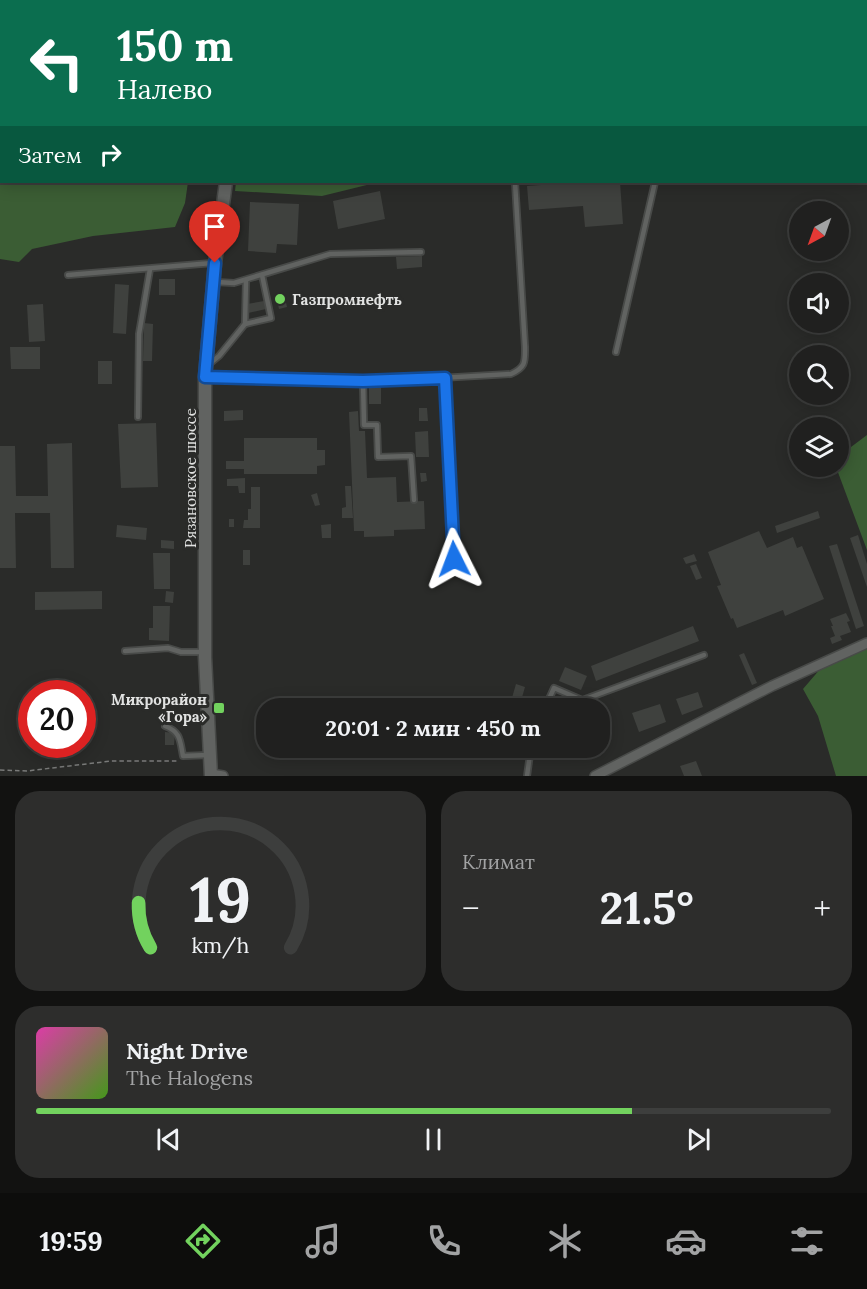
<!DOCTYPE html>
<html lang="ru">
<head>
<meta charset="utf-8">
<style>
	:root { --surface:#20201f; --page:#2d2d2c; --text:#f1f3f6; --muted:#a2a3a4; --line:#3d3e3d; --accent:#72d25e }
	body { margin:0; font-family:Lora,serif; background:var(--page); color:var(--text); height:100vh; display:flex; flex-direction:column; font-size:22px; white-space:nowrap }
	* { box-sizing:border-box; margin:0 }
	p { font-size:20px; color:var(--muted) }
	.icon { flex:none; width:33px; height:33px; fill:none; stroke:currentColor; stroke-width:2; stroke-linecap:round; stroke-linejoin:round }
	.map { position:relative; height:776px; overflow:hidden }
	.side { display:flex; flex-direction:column; gap:15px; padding:15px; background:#121211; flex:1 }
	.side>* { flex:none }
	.top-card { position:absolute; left:0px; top:0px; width:867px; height:183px; box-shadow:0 3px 15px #0003,0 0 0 2px var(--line); background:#0b6e4f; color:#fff; overflow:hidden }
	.needle { width:39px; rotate:221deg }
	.fabs { position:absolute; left:789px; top:201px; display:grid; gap:12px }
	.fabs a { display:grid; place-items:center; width:60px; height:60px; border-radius:50%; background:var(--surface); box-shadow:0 3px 15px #0003,0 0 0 2px var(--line); font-size:30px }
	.speed { position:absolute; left:18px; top:680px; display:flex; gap:12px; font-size:30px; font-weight:700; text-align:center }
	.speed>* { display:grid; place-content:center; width:78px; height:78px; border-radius:50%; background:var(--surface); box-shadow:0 3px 15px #0003,0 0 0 2px var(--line); line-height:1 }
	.speed .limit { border:9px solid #d22; background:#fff; color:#111 }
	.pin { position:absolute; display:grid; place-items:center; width:51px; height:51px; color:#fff; margin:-62px -26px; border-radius:50% 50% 50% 0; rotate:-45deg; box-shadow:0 0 6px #0007 }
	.pin .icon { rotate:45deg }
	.me { position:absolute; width:66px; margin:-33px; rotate:357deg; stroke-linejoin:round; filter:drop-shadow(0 0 4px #0008) }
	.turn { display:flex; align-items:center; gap:21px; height:126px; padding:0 18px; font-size:27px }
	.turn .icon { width:78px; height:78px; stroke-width:2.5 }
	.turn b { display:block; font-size:42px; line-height:51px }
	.then { display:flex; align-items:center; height:57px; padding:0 18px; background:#0003; gap:12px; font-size:22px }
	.big { font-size:45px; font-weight:700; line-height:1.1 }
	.side .card { flex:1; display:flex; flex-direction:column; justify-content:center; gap:9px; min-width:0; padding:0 21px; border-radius:24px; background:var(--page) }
	.side .dial { align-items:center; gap:0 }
	.dial svg { height:156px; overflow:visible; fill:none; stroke:var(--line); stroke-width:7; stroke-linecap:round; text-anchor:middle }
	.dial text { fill:var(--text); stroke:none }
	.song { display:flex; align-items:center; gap:18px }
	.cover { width:72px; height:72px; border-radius:9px; background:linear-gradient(135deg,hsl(320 70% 55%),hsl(100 70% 35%)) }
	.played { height:6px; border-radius:3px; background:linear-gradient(90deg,var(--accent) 75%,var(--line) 75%) }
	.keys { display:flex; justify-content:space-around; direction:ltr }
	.heat { display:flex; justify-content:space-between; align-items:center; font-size:33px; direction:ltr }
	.side .tiles { flex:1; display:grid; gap:15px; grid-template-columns:1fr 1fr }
	.card:last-child { grid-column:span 2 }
	.trip { position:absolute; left:256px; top:698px; width:354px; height:60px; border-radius:24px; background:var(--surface); box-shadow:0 3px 15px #0003,0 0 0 2px var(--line); font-weight:700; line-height:60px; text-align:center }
	.tab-bar { display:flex; height:96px; justify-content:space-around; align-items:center; background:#0d0d0c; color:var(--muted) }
	.tab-bar .icon { width:42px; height:42px }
	.tab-bar .selected { color:var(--accent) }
	.tab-bar b { font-size:27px; color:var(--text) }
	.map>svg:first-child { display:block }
	.forest { fill:#3b5d34 }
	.building { fill:#3f413e }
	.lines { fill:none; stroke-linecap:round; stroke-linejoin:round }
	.service-casing { stroke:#484a48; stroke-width:8 }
	.minor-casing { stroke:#484a48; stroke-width:12 }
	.secondary-casing { stroke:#484a48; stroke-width:15 }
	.path { stroke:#797a79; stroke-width:1.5; stroke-dasharray:4.5 3; stroke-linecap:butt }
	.service { stroke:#616361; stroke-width:4.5 }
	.minor { stroke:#616361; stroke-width:9 }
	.secondary { stroke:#616361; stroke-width:12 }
	.route-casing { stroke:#114b97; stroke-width:15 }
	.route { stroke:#1a73e8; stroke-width:10 }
	.poi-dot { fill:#72d25e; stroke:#2a2b29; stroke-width:2 }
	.labels { text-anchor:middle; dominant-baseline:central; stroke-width:6; stroke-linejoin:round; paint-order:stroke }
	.poi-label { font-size:15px; font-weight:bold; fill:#e1e2e1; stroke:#2a2b29; text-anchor:start }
	.street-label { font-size:15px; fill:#e1e2e1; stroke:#2a2b29 }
</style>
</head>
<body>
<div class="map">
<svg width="867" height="776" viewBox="0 0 867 776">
	<rect width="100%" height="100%" fill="#2a2b29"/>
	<g class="forest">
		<rect x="275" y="0" width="126" height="1"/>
		<path d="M1,166L2,182H188L185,203L175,227L93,236L32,249L19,262L0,259V167Z"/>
		<path d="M236,182H379L322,196L235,191Z"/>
		<path d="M867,435V550L836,467L838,466L839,456Z"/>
		<path d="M867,642V776H836L818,716L803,689L827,661Z"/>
	</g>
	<g class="building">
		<path d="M582,182H620L623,224L585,227L583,206L529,210L527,186Z"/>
		<path d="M380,191L385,219L338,229L333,201Z"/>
		<path d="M250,202L299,204L297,245L277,244L276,253L248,251Z"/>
		<path d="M422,256V267L397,269L396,257Z"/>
		<rect x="159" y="279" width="16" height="16"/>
		<path d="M115,284L129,285L126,334L113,333Z"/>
		<path d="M284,294L287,307L279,309L276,296Z"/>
		<path d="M264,301L266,309L248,313L247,304Z"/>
		<path d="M43,304L45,341L29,342L27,305Z"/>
		<path d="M144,323L153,324L152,361H143Z"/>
		<path d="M10,347H40V369H11Z"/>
		<rect x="98" y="361" width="14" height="23"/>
		<rect x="369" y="384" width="12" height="20"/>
		<path d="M419,408H427L428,421H419Z"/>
		<path d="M243,410V420L224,421V411Z"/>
		<path d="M358,411L359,431H365L367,478L396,477L397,502L424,501L425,529L394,530V536L364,537V531H354L349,412Z"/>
		<path d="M156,423L158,487L121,488L118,424Z"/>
		<path d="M428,431L429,457H416L415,432Z"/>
		<path d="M244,438H317V450H325V465L317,466V474H244V469H226V461H244Z"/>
		<path d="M72,443L74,568H51L50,513H15L16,568H0V446H15L16,496H48L47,444Z"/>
		<path d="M420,473H426L427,481L421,482Z"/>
		<path d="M245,478V493H239L238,486H227V479Z"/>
		<path d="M345,486H351L353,518H342V508L346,507Z"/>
		<path d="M251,487H260V528H243L244,520H248V509H251Z"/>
		<path d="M317,493L320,505L315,506L311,495Z"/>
		<path d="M818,511L820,518L777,533L775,526Z"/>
		<rect x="229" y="519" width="5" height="8"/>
		<path d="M331,524V538H322L321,525Z"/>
		<path d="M117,525L147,528L146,540L116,537Z"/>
		<path d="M759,531L767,548L793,537L797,548L802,546L824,599L785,616L783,610L737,628L733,618L731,619L717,586L721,585L708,552Z"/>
		<path d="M858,535L867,564V587L850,538Z"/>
		<path d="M161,540L174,541V549L161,548Z"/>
		<path d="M837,544L864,626L856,629L829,546Z"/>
		<rect x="243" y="550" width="7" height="15"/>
		<path d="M153,553H170V589H154Z"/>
		<path d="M694,554L697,561L686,564L683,558Z"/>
		<path d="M696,564L702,578L696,580L690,566Z"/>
		<path d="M102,591V609L35,610V592Z"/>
		<path d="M166,591L174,592L173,603L165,602Z"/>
		<path d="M153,606H170L169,641L149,640V628H153Z"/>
		<path d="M846,613L850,621L847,622L851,632L840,636L842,640L832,644L830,638L835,636L831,626H833L830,619Z"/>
		<path d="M693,626L699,641L596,681L591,666Z"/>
		<path d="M744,653L757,683L752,685L739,655Z"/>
		<path d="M565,667L587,676L581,690L559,681Z"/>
		<path d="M516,684L525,687L519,708H509Z"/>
		<path d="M698,692L703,707L682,715L676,699Z"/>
		<path d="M660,704L666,722L639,732L632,713Z"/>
		<path d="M165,732L175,733L174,745H165Z"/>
		<path d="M696,761L702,776H684L680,766Z"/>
	</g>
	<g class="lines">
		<defs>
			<g id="service">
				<path d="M12,0L15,2"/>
				<path d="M525,2L526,0"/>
				<path d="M583,2L584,0"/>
				<path d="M700,2L701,0"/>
				<path d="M68,275L212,263"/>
				<path d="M216,282L234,283L330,254L421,252"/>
				<path d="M245,324L246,280"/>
				<path d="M616,352L655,182"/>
				<path d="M208,365L219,356L245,324L271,318L262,275"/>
				<path d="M205,377L387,381L511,374C526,367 525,362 525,347L515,182"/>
				<path d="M445,378L454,559"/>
				<path d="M363,381L364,425H377L378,457L411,456L414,500"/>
				<path d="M138,417L139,334L150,269"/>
				<path d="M125,651L168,648L181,652H205"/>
				<path d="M545,708L554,688L582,700"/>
				<path d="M561,708L704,655"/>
				<path d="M165,726C181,732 180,741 183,756L208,755"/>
				<path d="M527,776L531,747"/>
			</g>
			<g id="minor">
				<path d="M211,774L223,776"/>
				<path d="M595,776L772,686L867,643"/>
			</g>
			<g id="secondary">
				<path d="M249,2L250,0"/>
				<path d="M211,776L205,657V377L215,263L226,182"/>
			</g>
		</defs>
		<use href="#service" class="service-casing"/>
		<use href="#minor" class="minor-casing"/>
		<use href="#secondary" class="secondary-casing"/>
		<g class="path">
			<path d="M856,0V2"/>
			<path d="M866,70L867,84"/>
			<path d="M218,704V710"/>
			<path d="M0,770L27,771L111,761H179"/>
		</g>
		<use href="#service" class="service"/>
		<use href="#minor" class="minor"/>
		<use href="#secondary" class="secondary"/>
	</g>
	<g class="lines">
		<defs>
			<path id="route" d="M215,263L205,377L363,381L445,378L454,559"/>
		</defs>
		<use href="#route" class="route-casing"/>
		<use href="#route" class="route"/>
	</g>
	<g class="poi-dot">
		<circle cx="280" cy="299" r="6"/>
		<rect x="213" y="702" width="12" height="12" rx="3"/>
	</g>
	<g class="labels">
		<g class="poi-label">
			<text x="292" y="299">Газпромнефть</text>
			<text x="207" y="699" text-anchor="end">Микрорайон<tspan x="207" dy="17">«Гора»</tspan></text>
		</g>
		<g class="street-label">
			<text transform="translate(190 478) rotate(-90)">Рязановское шоссе</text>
		</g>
	</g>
</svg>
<div class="fabs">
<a><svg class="needle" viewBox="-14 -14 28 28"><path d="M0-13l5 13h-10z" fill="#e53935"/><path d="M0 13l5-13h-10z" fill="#a2a3a4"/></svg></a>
<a><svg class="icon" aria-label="sound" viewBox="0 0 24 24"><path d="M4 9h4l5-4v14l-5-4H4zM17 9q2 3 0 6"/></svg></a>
<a><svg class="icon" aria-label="search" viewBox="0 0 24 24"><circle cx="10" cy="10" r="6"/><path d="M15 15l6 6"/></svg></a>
<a><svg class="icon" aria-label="layers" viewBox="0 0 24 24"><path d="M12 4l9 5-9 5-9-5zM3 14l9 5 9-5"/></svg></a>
</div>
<div class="speed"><div class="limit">20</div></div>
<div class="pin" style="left:215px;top:263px;background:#d93025"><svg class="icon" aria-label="arrive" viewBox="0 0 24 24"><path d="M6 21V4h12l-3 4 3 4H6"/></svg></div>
<svg class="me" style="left:454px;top:559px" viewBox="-20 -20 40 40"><path d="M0-17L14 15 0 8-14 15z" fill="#1a73e8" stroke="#fff" stroke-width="4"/></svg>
<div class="trip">20:01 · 2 мин · 450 m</div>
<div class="top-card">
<div class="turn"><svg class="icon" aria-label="left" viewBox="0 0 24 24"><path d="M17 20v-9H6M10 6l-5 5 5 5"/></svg><div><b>150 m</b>Налево</div></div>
<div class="then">Затем<svg class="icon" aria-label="right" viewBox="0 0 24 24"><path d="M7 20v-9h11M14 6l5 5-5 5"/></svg></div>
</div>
</div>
<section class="side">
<div class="tiles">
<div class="card dial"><svg viewBox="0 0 100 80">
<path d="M14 69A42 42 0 1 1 86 69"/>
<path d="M14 69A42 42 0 0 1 8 46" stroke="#72d25e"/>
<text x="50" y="56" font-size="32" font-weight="700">19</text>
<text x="50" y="72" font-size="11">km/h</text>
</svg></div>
<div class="card"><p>Климат</p>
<div class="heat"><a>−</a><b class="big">21.5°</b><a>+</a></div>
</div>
<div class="card">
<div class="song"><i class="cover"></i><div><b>Night Drive</b><p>The Halogens</p></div></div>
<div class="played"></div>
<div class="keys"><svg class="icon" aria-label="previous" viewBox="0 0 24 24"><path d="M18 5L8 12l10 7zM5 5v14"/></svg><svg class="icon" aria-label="pause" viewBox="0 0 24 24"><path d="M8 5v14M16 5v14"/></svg><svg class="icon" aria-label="next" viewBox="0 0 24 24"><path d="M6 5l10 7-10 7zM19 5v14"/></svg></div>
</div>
</div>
</section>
<nav class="tab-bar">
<b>19:59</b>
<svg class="icon selected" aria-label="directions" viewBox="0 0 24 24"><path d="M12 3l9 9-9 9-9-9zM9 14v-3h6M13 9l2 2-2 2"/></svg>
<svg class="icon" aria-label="music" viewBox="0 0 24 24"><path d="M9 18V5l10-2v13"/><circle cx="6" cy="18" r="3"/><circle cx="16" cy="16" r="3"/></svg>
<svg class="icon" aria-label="phone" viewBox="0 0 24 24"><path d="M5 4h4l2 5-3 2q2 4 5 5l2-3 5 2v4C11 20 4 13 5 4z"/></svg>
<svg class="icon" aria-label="climate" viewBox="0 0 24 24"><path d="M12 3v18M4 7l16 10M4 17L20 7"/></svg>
<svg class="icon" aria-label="car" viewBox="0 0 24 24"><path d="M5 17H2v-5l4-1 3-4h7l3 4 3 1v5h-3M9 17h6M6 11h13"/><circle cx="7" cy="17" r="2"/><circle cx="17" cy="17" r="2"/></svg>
<svg class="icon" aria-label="filters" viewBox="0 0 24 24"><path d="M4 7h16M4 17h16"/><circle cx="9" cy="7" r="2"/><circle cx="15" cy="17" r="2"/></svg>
</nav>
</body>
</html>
